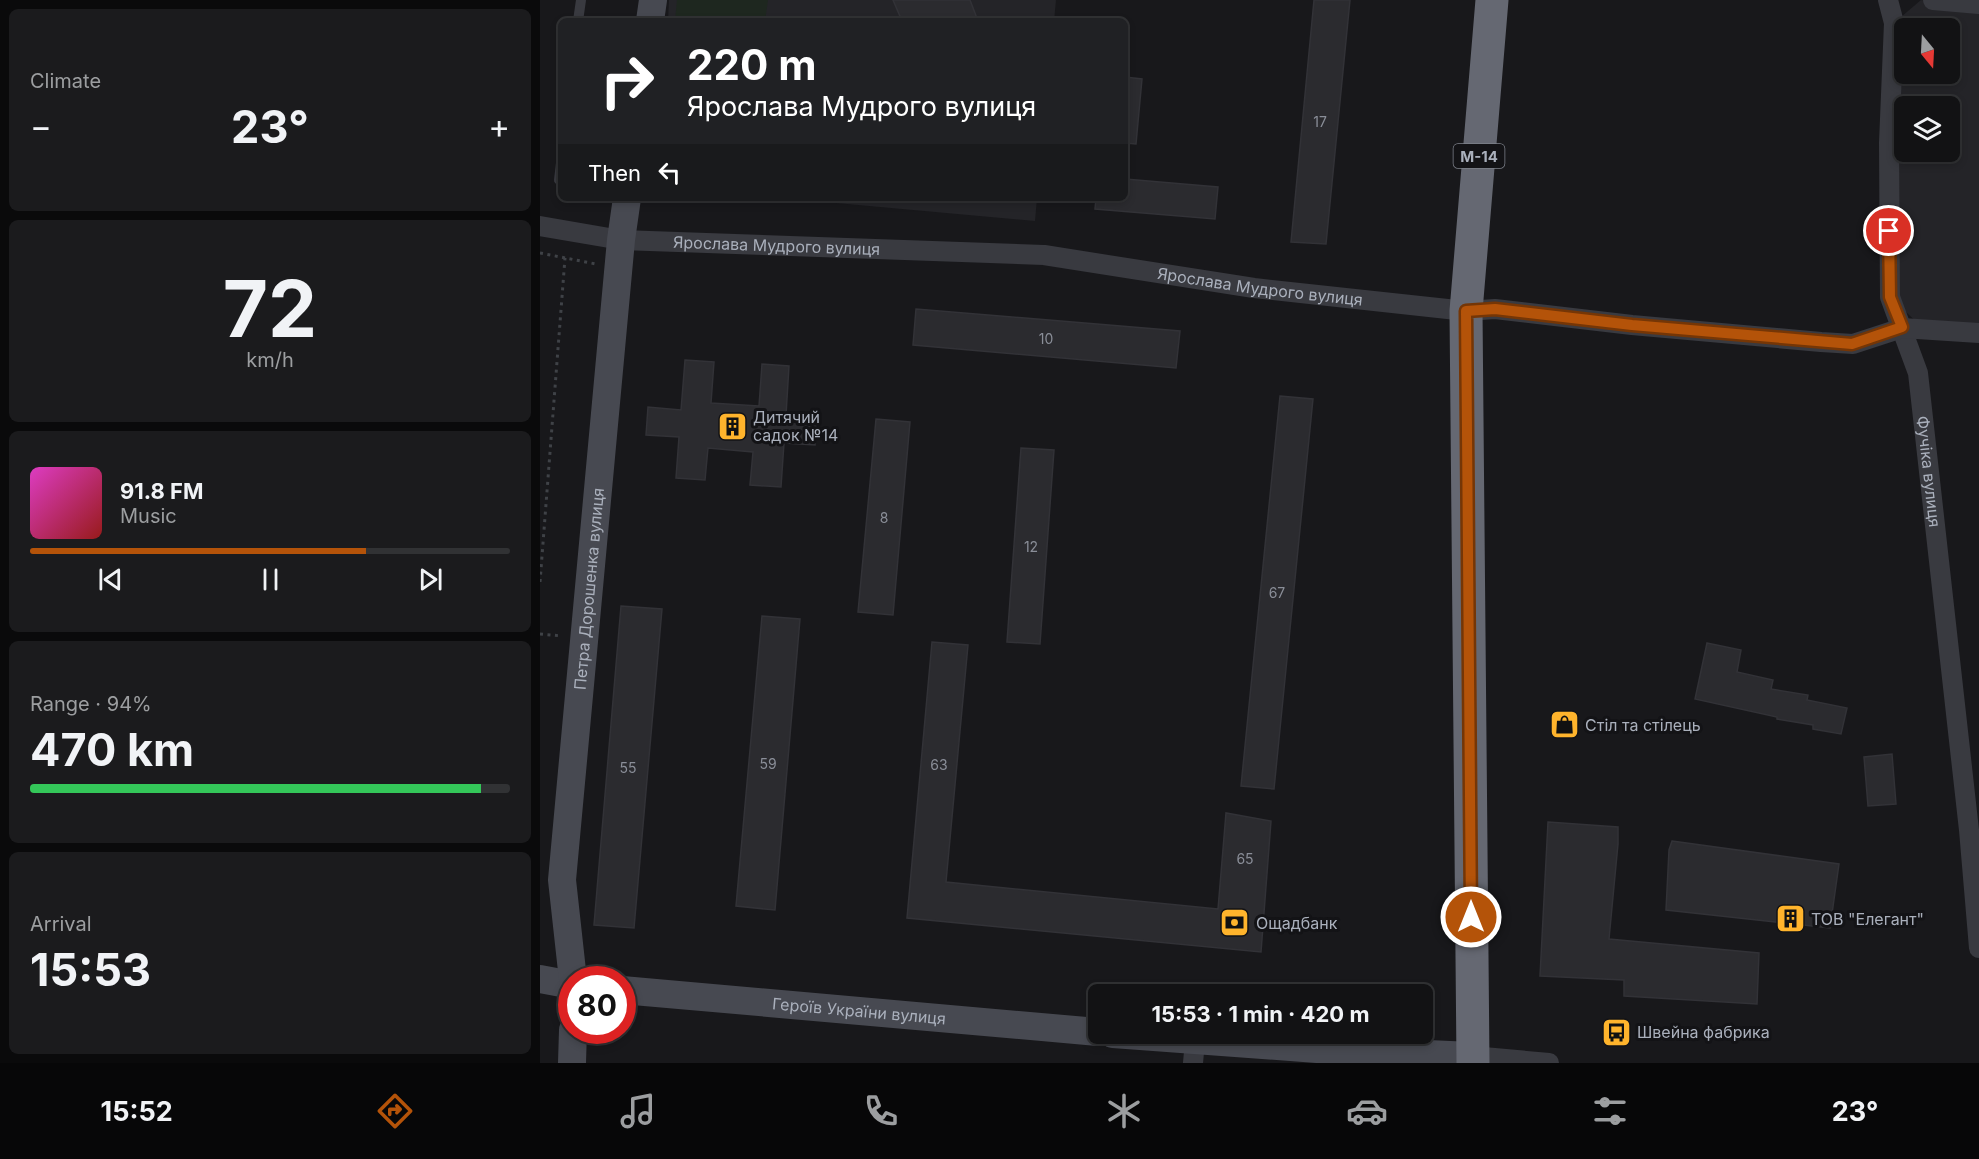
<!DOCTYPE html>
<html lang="en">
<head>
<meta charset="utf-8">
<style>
	:root { --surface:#121214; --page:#1b1b1d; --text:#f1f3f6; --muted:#9c9ea0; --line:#313234; --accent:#b45309 }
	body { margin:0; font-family:Inter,sans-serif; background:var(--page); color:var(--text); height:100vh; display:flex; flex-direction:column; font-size:22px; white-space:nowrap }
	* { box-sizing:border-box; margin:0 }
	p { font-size:20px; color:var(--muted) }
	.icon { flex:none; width:33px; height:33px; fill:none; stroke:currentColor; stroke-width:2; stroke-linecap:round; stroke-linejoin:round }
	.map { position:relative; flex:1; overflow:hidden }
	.details { display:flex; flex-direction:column; gap:9px; padding:9px; background:#0a0a0b; width:540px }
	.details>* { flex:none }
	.guide { position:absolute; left:18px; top:18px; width:570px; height:183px; border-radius:9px; box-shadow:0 3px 9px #0003,0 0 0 2px var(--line); background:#202124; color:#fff; overflow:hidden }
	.needle { width:39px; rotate:162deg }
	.controls { position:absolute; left:1354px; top:18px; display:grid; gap:12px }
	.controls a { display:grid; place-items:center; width:66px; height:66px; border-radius:9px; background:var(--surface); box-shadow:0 3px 9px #0003,0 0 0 2px var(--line); font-size:30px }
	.speed { position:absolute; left:18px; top:966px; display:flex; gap:12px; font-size:30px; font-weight:700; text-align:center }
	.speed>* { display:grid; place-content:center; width:78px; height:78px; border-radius:50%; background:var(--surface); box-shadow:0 3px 9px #0003,0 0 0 2px var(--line); line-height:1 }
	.speed .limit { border:9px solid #d22; background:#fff; color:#111 }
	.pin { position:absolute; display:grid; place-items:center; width:51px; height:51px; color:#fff; margin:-26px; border:3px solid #fff; border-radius:50%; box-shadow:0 2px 6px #0007 }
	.me { position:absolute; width:66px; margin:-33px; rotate:0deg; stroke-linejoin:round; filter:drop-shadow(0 0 4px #0008) }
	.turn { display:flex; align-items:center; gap:21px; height:126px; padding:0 30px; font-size:27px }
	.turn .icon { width:78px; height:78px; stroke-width:2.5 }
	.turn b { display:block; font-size:42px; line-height:51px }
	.then { display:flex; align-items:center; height:57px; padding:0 30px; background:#0003; gap:12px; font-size:22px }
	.big { font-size:45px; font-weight:700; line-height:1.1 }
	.details .widget { flex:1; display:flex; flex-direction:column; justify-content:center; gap:9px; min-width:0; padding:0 21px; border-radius:9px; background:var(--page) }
	.details .dial { align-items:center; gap:0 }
	.dial b { font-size:78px; line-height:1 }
	.song { display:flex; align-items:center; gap:18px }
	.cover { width:72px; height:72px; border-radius:9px; background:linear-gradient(135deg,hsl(310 70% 55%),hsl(0 70% 35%)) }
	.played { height:6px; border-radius:3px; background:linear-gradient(90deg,var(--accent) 70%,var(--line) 70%) }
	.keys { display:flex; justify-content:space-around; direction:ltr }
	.heat { display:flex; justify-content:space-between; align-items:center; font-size:33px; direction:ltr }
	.charge { height:9px; border-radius:4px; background:linear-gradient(90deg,#34c759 94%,var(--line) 0) }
	.trip { position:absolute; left:548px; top:984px; width:345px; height:60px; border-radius:9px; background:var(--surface); box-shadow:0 3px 9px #0003,0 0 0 2px var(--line); font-weight:700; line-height:60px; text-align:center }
	.tab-bar { display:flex; height:96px; justify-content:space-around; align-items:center; background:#070708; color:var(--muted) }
	.tab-bar .icon { width:42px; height:42px }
	.tab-bar .current { color:var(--accent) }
	.tab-bar b { font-size:27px; color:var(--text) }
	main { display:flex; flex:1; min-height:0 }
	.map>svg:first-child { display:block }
	.built { fill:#242428; fill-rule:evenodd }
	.green { fill:#1e271f }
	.building { fill:#2b2b2f; stroke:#323237; stroke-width:1.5 }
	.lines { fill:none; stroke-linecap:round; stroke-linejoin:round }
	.path { stroke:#3f4247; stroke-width:3; stroke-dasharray:3 4.5; stroke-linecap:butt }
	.lane { stroke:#393a40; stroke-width:10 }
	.street { stroke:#393a40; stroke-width:20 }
	.secondary { stroke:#474951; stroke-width:28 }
	.highway { stroke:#656872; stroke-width:33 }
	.route-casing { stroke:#753606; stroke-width:15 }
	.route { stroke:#b45309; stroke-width:10 }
	.labels { text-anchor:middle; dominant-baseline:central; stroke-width:6; stroke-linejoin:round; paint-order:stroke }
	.number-label { font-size:14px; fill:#8a8e98 }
	.shield { fill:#131316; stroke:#7d818a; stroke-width:1.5 }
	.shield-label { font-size:15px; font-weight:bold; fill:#aab0bc }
	.street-label { font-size:16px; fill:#aab0bc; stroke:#131316 }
	.poi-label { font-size:16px; fill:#aab0bc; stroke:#131316; text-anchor:start }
</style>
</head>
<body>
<main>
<section class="details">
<div class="widget"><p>Climate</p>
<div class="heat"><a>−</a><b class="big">23°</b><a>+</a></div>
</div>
<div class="widget dial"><b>72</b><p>km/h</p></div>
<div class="widget">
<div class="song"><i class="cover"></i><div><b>91.8 FM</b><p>Music</p></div></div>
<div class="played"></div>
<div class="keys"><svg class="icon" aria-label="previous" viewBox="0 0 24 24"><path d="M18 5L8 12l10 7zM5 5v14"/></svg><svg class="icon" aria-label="pause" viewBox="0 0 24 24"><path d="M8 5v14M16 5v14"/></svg><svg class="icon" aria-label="next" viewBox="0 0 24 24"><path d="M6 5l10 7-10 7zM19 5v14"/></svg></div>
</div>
<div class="widget"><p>Range · 94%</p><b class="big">470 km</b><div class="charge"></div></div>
<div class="widget"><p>Arrival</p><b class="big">15:53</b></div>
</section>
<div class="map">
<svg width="1439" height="1063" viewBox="0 0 1439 1063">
	<rect width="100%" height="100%" fill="#18181b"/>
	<g class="built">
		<path d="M129,0H516L514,21H128Z"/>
		<path d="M1381,0L1439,4V333L1383,328L1350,297L1354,23ZM1365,28H1410V74H1365ZM1365,106H1410V152H1365Z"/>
		<path d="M241,198H497L495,221Z"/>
	</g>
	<path class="green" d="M137,0H228L225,21H135Z"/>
	<g class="building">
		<path d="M353,0H430L438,21H362Z"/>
		<path d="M774,0H810L786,244L751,242Z"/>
		<path d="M585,77L602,79L596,144L585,143Z"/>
		<path d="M585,179L678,187L675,219L555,209L556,198H585Z"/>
		<path d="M376,309L640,331L636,368L373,345Z"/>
		<path d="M145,360L174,362L171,403L219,406L222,364L249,366L246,415L277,417L275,445L244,443L241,487L210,485L213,452L168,448L165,480L136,478L139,437L106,435L108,407L141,410Z"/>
		<path d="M740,396L773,399L734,789L701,786Z"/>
		<path d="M336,419L370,422L353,615L318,612Z"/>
		<path d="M481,448L514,450L500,644L467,642Z"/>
		<path d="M81,606L122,609L94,928L54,925Z"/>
		<path d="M222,616L260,619L235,910L196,906Z"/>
		<path d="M392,642L428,645L406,882L678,909L686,813L731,821L721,952L367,918Z"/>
		<path d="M1167,643L1201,650L1197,672L1233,680L1231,689L1268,695L1267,700L1307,708L1301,734L1273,729V725L1237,719V717L1155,699Z"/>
		<path d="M1352,754L1356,804L1328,806L1324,757Z"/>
		<path d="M1008,822L1078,827V844L1069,939L1219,953L1217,1004L1084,996V980L1000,976Z"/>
		<path d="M1132,841L1299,864L1290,928L1126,910L1129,850Z"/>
	</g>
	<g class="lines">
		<g class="path">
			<path d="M0,253L56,264"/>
			<path d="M0,582L25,258"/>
			<path d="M0,634L22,636"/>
		</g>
		<g class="lane">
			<path d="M38,21L41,0"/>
			<path d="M19,180L21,163"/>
		</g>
		<g class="street">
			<path id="s1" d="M1348,0L1354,23L1349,143L1350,297L1378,373L1429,830L1439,948"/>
			<path d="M1393,0L1439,4"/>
			<path id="s2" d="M0,226L81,240L504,255L714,288L926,311L955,309L1092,325L1281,342L1313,344L1362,328L1439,333"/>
			<path d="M932,1056L1009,1063"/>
			<path d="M653,1063L655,1041"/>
		</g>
		<g class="secondary">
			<path d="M110,21L113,0"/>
			<path d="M0,979L32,985"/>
			<path id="s3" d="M33,980L22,880L81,240L87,198"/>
			<path id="s4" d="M82,990L558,1032"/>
			<path d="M573,1034L777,1049L932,1056"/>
			<path d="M32,1063L33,1030"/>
		</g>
		<path class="highway" d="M933,1063L926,311L952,0"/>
	</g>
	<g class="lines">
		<defs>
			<path id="route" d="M931,917L926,311L955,309L1092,325L1312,344L1362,327L1350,297L1349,231"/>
		</defs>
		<use href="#route" class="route-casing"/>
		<use href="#route" class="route"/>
	</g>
	<defs>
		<symbol id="building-square" viewBox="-11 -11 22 22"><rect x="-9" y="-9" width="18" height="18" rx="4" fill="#ffb42c" stroke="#131316"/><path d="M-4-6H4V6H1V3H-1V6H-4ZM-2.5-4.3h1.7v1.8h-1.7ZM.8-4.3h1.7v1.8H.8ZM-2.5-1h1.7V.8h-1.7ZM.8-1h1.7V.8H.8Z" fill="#111"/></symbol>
		<symbol id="shop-square" viewBox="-11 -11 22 22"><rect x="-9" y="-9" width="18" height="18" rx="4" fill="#ffb42c" stroke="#131316"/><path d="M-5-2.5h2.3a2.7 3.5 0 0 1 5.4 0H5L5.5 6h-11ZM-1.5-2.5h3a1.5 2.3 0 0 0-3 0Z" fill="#111"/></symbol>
		<symbol id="bank-square" viewBox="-11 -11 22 22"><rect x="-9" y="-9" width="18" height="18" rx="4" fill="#ffb42c" stroke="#131316"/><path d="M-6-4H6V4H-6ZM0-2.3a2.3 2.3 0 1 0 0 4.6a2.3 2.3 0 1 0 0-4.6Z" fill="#111"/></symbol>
		<symbol id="bus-square" viewBox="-11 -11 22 22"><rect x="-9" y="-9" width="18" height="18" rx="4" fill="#ffb42c" stroke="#131316"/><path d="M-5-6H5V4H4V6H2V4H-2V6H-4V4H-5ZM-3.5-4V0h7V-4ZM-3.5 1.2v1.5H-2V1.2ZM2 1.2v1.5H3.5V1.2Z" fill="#111"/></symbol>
	</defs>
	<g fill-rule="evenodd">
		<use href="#building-square" x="176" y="410" width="33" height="33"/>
		<use href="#shop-square" x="1008" y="708" width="33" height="33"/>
		<use href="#building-square" x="1234" y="902" width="33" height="33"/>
		<use href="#bank-square" x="678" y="906" width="33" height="33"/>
		<use href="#bus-square" x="1060" y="1016" width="33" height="33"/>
	</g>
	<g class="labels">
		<g class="number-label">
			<text x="780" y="121">17</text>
			<text x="506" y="338">10</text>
			<text x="344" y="517">8</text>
			<text x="491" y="546">12</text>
			<text x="737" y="592">67</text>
			<text x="228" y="763">59</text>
			<text x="399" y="764">63</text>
			<text x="88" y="767">55</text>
			<text x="705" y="858">65</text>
		</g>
		<rect class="shield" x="913.5" y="144" width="51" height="24" rx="4.5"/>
		<g class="shield-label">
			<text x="939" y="156">М-14</text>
		</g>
		<g class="street-label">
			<text stroke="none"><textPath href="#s2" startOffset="238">Ярослава Мудрого вулиця</textPath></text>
			<text stroke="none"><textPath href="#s2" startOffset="724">Ярослава Мудрого вулиця</textPath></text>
			<text stroke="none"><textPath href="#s1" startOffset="478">Фучіка вулиця</textPath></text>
			<text stroke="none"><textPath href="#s3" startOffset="393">Петра Дорошенка вулиця</textPath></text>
			<text stroke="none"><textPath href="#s4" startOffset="238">Героїв України вулиця</textPath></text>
		</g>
		<g class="poi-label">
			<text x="213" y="417">Дитячий<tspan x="213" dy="18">садок №14</tspan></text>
			<text x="1045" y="725">Стіл та стілець</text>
			<text x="1271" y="919">ТОВ "Елегант"</text>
			<text x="716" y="923">Ощадбанк</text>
			<text x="1097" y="1032">Швейна фабрика</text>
		</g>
	</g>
</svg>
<div class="controls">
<a><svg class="needle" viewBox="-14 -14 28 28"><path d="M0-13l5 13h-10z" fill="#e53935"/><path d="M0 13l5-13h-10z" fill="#9c9ea0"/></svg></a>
<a><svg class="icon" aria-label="layers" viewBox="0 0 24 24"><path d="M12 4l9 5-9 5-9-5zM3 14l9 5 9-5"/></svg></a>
</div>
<div class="speed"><div class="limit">80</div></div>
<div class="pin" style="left:1349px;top:231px;background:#d93025"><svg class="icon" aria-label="arrive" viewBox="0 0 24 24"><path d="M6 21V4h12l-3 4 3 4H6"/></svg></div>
<svg class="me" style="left:931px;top:917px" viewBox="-20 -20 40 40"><circle r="17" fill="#b45309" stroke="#fff" stroke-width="3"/><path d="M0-11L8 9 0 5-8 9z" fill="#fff"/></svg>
<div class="trip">15:53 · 1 min · 420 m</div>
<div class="guide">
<div class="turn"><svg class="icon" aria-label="right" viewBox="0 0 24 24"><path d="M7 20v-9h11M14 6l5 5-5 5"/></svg><div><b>220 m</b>Ярослава Мудрого вулиця</div></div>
<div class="then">Then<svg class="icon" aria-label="left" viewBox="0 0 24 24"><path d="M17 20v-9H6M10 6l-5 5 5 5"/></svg></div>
</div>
</div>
</main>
<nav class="tab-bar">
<b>15:52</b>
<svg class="icon current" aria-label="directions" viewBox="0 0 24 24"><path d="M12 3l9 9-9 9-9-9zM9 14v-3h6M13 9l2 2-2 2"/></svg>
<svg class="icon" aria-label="music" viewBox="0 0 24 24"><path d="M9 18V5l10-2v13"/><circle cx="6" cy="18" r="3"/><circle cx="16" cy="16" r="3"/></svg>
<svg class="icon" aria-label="phone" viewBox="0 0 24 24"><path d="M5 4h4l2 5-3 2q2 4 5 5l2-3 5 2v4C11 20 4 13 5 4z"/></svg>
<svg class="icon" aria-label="climate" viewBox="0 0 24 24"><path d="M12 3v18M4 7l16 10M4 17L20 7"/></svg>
<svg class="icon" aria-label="car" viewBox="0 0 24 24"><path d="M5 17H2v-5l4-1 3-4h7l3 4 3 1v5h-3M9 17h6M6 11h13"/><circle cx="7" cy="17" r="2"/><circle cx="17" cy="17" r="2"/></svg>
<svg class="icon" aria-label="filters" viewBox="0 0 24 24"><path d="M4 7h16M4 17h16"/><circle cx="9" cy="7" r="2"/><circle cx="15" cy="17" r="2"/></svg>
<b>23°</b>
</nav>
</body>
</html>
